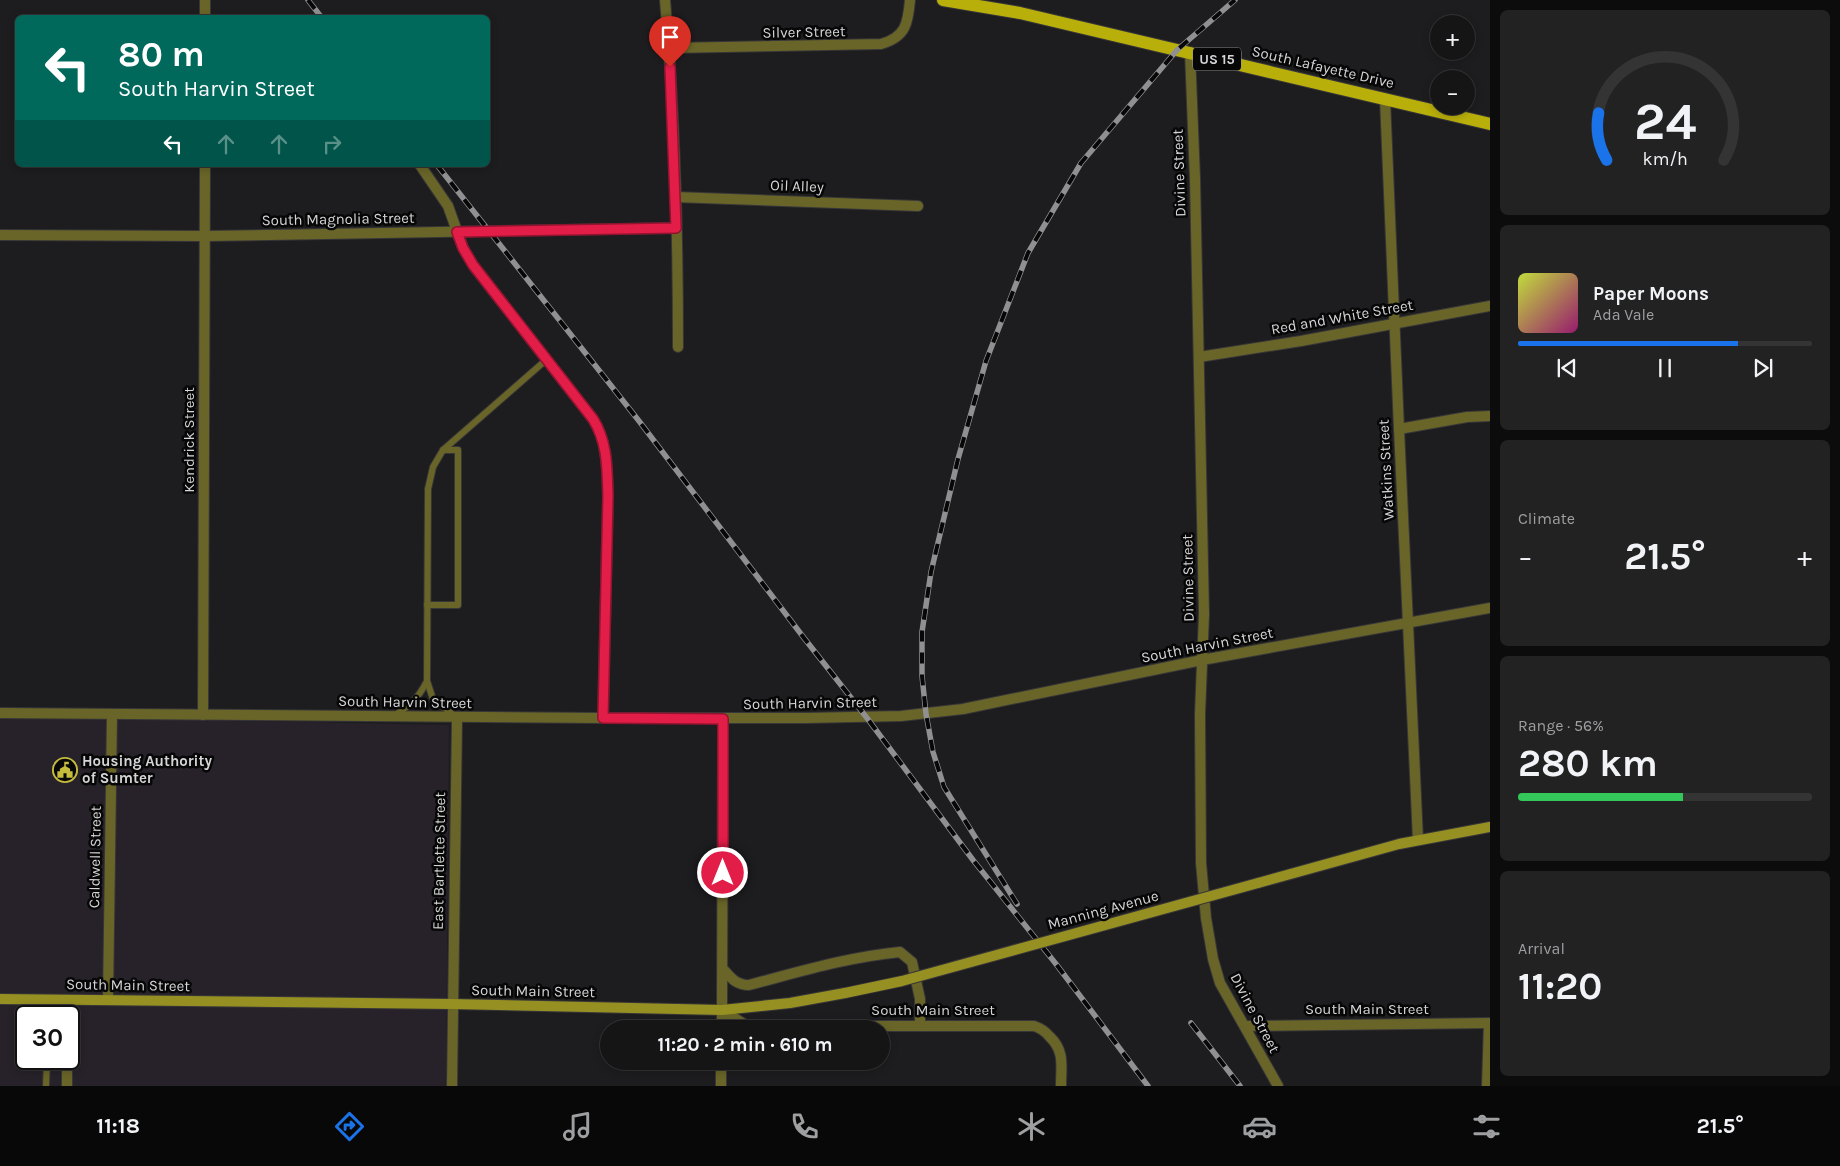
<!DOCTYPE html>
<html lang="en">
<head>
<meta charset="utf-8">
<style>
	:root { --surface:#161516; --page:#232223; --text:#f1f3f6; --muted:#9e9fa1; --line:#353435; --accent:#1a73e8 }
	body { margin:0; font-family:Karla,sans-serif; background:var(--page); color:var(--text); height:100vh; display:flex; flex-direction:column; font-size:19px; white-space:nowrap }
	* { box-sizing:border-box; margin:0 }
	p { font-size:16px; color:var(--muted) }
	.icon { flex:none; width:28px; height:28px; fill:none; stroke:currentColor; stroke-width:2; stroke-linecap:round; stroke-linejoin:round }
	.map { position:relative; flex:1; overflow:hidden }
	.sheet { display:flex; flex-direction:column; gap:10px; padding:10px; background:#0c0c0c; width:350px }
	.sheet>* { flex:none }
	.top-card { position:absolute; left:15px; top:15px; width:475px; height:152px; border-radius:8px; box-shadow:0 2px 8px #0003,0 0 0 1px var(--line); background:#00695c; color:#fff; overflow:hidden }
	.tools { position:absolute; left:1430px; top:15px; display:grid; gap:10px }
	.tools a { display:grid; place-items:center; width:45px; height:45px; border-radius:50%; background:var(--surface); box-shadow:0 2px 8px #0003,0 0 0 1px var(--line); font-size:25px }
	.speed { position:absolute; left:15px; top:1005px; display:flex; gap:10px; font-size:25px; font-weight:700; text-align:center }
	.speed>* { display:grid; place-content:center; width:65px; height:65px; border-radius:50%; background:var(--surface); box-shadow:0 2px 8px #0003,0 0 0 1px var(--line); line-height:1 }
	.speed .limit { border:2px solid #111; border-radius:8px; background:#fff; color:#111 }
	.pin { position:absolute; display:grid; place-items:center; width:42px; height:42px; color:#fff; margin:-51px -21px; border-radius:50% 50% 50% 0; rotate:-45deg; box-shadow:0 0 5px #0007 }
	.pin .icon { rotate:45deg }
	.me { position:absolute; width:55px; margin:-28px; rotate:0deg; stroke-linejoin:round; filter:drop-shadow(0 0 4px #0008) }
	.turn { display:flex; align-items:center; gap:18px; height:105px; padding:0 20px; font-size:22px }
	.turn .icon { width:65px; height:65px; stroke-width:2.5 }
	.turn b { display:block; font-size:35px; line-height:42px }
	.lanes { display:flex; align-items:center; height:48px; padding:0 20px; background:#0003; justify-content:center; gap:25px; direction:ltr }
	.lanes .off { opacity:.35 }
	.big { font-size:38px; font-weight:700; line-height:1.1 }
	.sheet .widget { flex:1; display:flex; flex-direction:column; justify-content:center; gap:8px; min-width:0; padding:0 18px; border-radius:8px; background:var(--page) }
	.sheet .dial { align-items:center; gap:0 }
	.dial svg { height:130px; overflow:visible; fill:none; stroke:var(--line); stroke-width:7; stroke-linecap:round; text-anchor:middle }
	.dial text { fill:var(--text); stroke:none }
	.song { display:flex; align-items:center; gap:15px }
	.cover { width:60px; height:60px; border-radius:8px; background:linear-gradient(135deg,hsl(70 70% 55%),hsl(320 70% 35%)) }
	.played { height:5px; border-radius:2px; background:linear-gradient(90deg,var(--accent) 75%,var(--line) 75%) }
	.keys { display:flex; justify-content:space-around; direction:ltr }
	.heat { display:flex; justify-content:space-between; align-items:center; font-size:28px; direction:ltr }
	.charge { height:8px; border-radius:4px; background:linear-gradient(90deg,#34c759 56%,var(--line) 0) }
	.trip { position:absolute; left:600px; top:1020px; width:290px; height:50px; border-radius:25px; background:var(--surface); box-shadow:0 2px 8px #0003,0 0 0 1px var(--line); font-weight:700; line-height:50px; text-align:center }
	.dock { display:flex; height:80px; justify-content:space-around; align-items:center; background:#090809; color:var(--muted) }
	.dock .icon { width:35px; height:35px }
	.dock .active { color:var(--accent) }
	.dock b { font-size:22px; color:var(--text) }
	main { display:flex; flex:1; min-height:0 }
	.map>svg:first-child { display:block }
	.built { fill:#27222a; fill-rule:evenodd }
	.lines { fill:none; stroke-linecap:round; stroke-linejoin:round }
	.service-casing { stroke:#373638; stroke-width:8 }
	.minor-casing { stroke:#373638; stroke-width:12 }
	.tertiary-casing { stroke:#373638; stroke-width:12 }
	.secondary-casing { stroke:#373638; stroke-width:12 }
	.primary-casing { stroke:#373638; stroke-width:14 }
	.service { stroke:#696528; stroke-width:6 }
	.minor { stroke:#696528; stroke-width:10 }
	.tertiary { stroke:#696528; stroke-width:10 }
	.secondary { stroke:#968f21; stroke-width:10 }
	.primary { stroke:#b9af0b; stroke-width:12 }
	.rail-casing { stroke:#908f91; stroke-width:5.5 }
	.rail { stroke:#070707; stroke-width:4; stroke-dasharray:11; stroke-linecap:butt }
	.secondary-bridge-casing { stroke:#373638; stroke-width:12; stroke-linecap:butt }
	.secondary-bridge { stroke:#968f21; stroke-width:10 }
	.route-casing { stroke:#92132f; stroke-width:12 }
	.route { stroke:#e11d48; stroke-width:9 }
	.labels { text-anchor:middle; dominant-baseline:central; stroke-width:5; stroke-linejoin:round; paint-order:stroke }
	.shield { fill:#070707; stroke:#979698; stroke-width:1 }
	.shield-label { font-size:14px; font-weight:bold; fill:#d5d4d6 }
	.street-label { font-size:15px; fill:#d5d4d6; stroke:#070707 }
	.poi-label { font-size:15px; font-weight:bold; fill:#d5d4d6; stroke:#070707; text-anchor:start }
</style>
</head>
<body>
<main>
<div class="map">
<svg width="1490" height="1086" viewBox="0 0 1490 1086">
	<rect width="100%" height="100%" fill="#1d1c1e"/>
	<path class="built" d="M0,716L449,725L446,1086H0ZM26,1016H69V1059H26Z"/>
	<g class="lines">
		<defs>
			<g id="service">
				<path d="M427,605H458V450H443"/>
				<path d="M394,716C410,705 418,699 427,681"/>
				<path d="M456,717L433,699L427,681L428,489L433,467L443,450L546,360"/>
				<path d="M46,1086L47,1059"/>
			</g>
			<g id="minor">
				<path d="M205,0V18"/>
				<path d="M665,0C675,115 678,232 678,347"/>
				<path d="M669,48L881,44C906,37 908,23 910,0"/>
				<path d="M1190,52L1195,179L1204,614L1200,714L1201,863L1206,918L1213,959L1220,983L1278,1086"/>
				<path d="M1385,99L1399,429L1418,840"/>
				<path d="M420,165L448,206L463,248L473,265L593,419C608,443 607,469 608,497L603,718"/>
				<path d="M675,197L918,206"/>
				<path d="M0,235L205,236L676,228"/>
				<path d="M1199,357L1301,341L1490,306"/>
				<path d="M1399,429L1467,417L1490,416"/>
				<path d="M203,715L205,165"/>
				<path d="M723,719L722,1010L747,1026H1034C1041,1028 1045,1031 1050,1037C1065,1051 1061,1067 1061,1086"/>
				<path d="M723,969C731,978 736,985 749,985C799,972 848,957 900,952L912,962L920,999V1025"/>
				<path d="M108,1000L112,714"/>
				<path d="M68,1016V1000"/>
				<path d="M1245,1026L1490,1023"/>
				<path d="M67,1086V1059"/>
				<path d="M1487,1086L1489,1023"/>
			</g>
			<g id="tertiary">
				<path d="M0,713L603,718H806L901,716L963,709L1202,660L1490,608"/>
				<path d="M722,1029V1010"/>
				<path d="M452,1086L457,718"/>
				<path d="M721,1086V1061"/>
			</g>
			<g id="secondary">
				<path d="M1258,883L1399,844L1490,827"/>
				<path d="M0,999L452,1004L722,1010L790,1003L845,993"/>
			</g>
			<path id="primary" d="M943,0L1020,13L1490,124"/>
		</defs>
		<use href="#service" class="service-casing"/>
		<use href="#minor" class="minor-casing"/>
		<use href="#tertiary" class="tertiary-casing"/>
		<use href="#secondary" class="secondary-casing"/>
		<use href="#primary" class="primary-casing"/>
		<use href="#service" class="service"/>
		<use href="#minor" class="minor"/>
		<use href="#tertiary" class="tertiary"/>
		<use href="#secondary" class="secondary"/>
		<use href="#primary" class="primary"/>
		<defs>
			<g id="rail">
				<path d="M308,0L322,18"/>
				<path d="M437,165L639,421L804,638L867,718L973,860L1056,964L1148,1086"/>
				<path d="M1017,904L944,787L933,752L926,714L922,676V632L931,572L958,459L986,361L1028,253L1081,163L1177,50L1235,0"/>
				<path d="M1191,1023L1240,1086"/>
			</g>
		</defs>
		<use href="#rail" class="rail-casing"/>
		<use href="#rail" class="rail"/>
		<defs>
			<path id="secondary-bridge" d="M845,993L902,981L1258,883"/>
		</defs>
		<use href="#secondary-bridge" class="secondary-bridge-casing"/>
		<use href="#secondary-bridge" class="secondary-bridge"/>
	</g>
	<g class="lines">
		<defs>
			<path id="route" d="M670,67L676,228L457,232L463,248L473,265L593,419C608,443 607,469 608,496L603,718L723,719V873"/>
		</defs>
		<use href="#route" class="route-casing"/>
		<use href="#route" class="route"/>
	</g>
	<defs>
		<symbol id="civic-ring" viewBox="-11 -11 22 22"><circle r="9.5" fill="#070707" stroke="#c5bc3d" stroke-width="1.5"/><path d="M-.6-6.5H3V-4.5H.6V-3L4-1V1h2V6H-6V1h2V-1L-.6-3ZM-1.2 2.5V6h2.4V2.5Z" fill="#c5bc3d"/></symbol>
	</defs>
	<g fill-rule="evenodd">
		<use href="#civic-ring" x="51" y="756" width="28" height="28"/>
	</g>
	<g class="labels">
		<rect class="shield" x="1193" y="47.5" width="48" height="23" rx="4"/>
		<g class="shield-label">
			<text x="1217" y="59">US 15</text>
		</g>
		<g class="street-label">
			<text transform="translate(804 32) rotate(-1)">Silver Street</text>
			<text transform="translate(1323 67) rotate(13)">South Lafayette Drive</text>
			<text transform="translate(1179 173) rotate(-92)">Divine Street</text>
			<text transform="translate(797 186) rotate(2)">Oil Alley</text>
			<text transform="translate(338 219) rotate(-1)">South Magnolia Street</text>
			<text transform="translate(1342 317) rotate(-10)">Red and White Street</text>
			<text transform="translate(189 440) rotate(-90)">Kendrick Street</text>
			<text transform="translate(1386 470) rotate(-93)">Watkins Street</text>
			<text transform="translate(1188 578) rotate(-91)">Divine Street</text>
			<text transform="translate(1207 645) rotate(-11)">South Harvin Street</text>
			<text transform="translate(405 702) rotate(1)">South Harvin Street</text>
			<text transform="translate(810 703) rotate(-1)">South Harvin Street</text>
			<text transform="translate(95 857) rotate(-89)">Caldwell Street</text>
			<text transform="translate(439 861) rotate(-89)">East Bartlette Street</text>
			<text transform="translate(1103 910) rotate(-15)">Manning Avenue</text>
			<text transform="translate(128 985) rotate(1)">South Main Street</text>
			<text transform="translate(533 991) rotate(1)">South Main Street</text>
			<text x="1367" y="1009">South Main Street</text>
			<text x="933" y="1010">South Main Street</text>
			<text transform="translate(1255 1013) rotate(62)">Divine Street</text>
		</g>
		<g class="poi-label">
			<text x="82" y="761">Housing Authority<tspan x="82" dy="17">of Sumter</tspan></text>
		</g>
	</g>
</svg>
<div class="tools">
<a>+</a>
<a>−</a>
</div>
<div class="speed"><div class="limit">30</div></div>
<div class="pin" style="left:670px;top:67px;background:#d93025"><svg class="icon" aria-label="arrive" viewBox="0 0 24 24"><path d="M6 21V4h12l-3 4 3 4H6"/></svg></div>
<svg class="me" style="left:723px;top:873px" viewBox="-20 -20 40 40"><circle r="17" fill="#e11d48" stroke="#fff" stroke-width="3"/><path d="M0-11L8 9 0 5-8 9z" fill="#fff"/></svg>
<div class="trip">11:20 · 2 min · 610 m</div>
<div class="top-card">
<div class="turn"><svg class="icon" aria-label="left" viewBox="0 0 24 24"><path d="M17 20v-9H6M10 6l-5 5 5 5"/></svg><div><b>80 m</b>South Harvin Street</div></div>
<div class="lanes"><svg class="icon" aria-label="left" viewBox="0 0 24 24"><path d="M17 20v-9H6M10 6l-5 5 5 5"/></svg><svg class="icon off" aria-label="ahead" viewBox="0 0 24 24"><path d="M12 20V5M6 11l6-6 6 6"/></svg><svg class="icon off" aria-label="ahead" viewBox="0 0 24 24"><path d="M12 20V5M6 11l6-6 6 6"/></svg><svg class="icon off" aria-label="right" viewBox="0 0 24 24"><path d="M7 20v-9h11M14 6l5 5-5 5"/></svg></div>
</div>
</div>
<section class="sheet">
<div class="widget dial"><svg viewBox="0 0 100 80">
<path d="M14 69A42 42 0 1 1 86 69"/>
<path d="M14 69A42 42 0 0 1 9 40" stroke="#1a73e8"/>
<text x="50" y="56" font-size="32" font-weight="700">24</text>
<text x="50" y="72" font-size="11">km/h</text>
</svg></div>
<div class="widget">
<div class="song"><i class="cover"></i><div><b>Paper Moons</b><p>Ada Vale</p></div></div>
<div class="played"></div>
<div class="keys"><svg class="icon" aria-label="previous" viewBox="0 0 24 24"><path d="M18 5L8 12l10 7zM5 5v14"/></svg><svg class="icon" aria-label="pause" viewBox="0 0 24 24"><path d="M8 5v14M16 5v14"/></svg><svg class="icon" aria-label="next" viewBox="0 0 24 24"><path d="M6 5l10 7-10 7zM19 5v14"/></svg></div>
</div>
<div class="widget"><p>Climate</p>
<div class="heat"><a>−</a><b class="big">21.5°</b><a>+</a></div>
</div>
<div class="widget"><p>Range · 56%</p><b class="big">280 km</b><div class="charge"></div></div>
<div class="widget"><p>Arrival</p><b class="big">11:20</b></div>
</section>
</main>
<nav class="dock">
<b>11:18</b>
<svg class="icon active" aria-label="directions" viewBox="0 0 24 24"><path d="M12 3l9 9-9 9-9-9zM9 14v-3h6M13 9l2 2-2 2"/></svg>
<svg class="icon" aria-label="music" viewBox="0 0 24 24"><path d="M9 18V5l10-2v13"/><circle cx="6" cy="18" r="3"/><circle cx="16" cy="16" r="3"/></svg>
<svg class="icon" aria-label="phone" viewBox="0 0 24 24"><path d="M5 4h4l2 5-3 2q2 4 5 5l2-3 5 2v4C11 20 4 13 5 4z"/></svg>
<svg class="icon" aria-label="climate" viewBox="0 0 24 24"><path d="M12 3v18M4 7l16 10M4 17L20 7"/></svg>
<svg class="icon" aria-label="car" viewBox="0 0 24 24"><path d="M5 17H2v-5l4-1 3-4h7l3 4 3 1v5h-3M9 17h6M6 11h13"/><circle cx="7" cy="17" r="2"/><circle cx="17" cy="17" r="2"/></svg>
<svg class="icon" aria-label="filters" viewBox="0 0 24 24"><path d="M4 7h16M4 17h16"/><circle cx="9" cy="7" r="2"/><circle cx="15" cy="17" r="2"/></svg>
<b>21.5°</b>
</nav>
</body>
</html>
